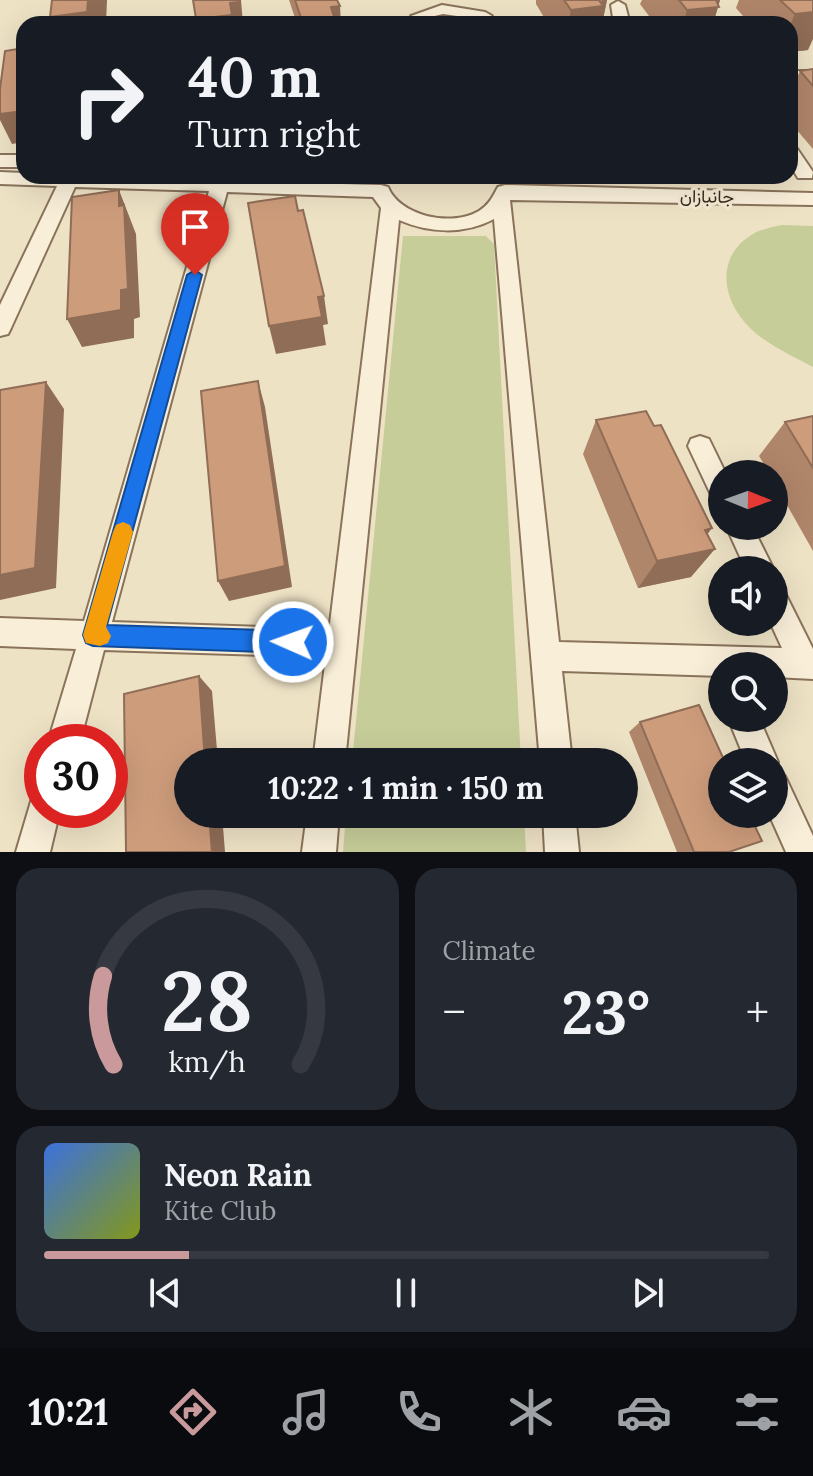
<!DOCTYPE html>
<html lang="en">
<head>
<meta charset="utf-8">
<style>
	:root { --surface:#171b24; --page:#242831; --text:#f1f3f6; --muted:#9ea1a6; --line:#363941; --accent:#c9999c }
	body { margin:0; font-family:Lora,Vazirmatn,serif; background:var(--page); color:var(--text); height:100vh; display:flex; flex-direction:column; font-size:30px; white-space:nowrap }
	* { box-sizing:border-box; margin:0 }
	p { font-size:26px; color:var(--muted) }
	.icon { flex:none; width:44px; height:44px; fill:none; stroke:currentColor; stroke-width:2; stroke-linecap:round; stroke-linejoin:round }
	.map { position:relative; height:852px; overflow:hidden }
	.panel { display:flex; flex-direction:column; gap:16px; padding:16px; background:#0d0f14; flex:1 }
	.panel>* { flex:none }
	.banner { position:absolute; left:16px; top:16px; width:782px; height:168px; border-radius:24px; box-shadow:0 8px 32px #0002; background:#171b24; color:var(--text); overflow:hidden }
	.needle { width:52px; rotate:91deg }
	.tools { position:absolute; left:708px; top:460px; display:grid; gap:16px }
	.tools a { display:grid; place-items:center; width:80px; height:80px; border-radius:50%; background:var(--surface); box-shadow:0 8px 32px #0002; font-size:40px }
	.speed { position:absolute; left:24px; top:724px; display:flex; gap:16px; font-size:40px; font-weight:700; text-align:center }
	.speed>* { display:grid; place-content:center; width:104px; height:104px; border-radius:50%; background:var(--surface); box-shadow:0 8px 32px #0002; line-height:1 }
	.speed .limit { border:12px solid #d22; background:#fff; color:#111 }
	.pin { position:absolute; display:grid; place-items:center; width:68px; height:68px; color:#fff; margin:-82px -34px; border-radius:50% 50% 50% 0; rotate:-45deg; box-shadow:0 0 8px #0007 }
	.pin .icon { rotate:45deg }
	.me { position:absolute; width:88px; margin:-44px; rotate:272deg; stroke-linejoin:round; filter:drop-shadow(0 0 6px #0008) }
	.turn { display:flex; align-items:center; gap:28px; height:168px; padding:0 40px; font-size:36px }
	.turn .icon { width:104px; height:104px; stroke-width:2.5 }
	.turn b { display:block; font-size:56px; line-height:68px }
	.big { font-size:60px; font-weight:700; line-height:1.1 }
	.panel .card { flex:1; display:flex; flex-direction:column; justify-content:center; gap:12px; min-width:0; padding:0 28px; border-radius:24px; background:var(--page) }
	.panel .dial { align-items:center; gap:0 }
	.dial svg { height:208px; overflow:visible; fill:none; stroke:var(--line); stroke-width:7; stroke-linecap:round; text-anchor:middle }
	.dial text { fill:var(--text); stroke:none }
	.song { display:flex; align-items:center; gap:24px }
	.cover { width:96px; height:96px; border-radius:12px; background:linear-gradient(135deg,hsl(220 70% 55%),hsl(70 70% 35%)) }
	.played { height:8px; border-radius:4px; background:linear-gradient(90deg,var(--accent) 20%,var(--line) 20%) }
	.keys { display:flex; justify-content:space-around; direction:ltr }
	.heat { display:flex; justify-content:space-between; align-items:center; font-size:44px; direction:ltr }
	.panel .tiles { flex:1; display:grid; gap:16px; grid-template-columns:1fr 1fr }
	.card:last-child { grid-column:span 2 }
	.trip { position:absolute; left:174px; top:748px; width:464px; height:80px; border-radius:40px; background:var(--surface); box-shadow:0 8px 32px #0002; font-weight:700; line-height:80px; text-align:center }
	.menu { display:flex; height:128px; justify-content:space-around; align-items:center; background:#090b0e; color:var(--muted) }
	.menu .icon { width:56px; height:56px }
	.menu .active { color:var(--accent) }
	.menu b { font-size:36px; color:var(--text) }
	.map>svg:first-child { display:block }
	.green { fill:#c7cd99 }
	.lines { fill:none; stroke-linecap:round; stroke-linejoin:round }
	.minor-casing { stroke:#8a735b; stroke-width:4 }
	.minor { fill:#f9efd9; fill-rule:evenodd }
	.wall { fill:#b0866a }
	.shaded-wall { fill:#906d56 }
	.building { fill:#cd9c7b; stroke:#906d56; stroke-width:2 }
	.route { fill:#1a73e8; stroke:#114b97; stroke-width:2 }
	.slow { fill:#f59e0b }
	.labels { text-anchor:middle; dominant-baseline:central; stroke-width:6; stroke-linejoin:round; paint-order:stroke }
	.far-street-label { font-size:18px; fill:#3a2c1f; stroke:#f6ecd5 }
</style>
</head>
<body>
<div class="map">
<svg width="813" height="852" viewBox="0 0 813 852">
	<rect width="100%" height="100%" fill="#eee2c5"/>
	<g class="green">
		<path d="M782,225L813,226V367C792,356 766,344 750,328C721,300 715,256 753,234C761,229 773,227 782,225Z"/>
		<path d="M403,236H486L494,244L521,762H352Z"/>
		<path d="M346,814H524L526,852H343Z"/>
	</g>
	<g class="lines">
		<defs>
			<g id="minor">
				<path d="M618,1L625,5L630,24H614L611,5Z"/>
				<path d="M442,5L485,12L492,16L485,20L443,14L418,20L411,16Z"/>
				<rect x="790" y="71" width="23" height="10"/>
				<path d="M790,145L796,147L813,172L812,178H798L790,165Z"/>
				<rect x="0" y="155" width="24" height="12"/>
				<path d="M0,172L24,173V176L381,185L388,187C399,215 450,228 479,211C489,205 493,196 498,187L505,185L813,193V205L510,200L559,642L782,648L770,622H774V587L784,591L813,649V679L774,677V666H722V676L562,671L572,762H540L494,219C464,235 429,233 399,220L345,762H313L381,208L373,197L227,192L112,622L293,628L303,632L307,642L303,652L293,656L104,650L80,742H48L76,649L0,646V618L84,621L209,191L75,187L11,328L8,334L0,336V305L57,186L0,184Z"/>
				<path d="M700,436L709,439L726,474H722V502L713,499L688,446L691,439Z"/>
				<path d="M726,526H752L774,570H746Z"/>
				<path d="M728,718H759L778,762L774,771L785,776L813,836V852H786L769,814H774V762H746Z"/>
				<path d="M42,795V810H60L50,852H16L32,798Z"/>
				<path d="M307,814H339L336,852H302Z"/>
				<path d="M543,814H575L579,852H545Z"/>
			</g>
		</defs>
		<use href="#minor" class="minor-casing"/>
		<use href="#minor" class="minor"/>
	</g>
	<g class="wall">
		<path d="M289,0H337L341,24H297Z"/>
		<path d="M536,0H607L602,24H548L536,4Z"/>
		<path d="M642,0H720L713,24H655L640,4Z"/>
		<path d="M739,0H813L808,50L790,52V24H750L736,8Z"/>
		<path d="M813,69V149L790,122V92L800,71Z"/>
		<path d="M813,416V551L774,482V474H770L759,456L785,422Z"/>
		<path d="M596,420L654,426L712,528L707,534L691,577L638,588L583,454Z"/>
		<path d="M640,722L729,852H677L629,732Z"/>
	</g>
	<g class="shaded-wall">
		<path d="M96,0H107L106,24H53L50,17L88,1Z"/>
		<path d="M238,0H241L243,24H197L196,19Z"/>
		<path d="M602,0H607L602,24H568L571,10L601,6Z"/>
		<path d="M713,0H720L713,24H683L687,10Z"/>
		<path d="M340,6L341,24H302V21L331,7Z"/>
		<path d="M813,12V39L808,50L790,52V25L795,14Z"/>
		<path d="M24,111V142L12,144L0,120V114Z"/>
		<path d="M119,190L136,234L140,317L134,319V338L82,347L67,319L121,290Z"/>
		<path d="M324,296L328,324L323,325L326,345L276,354L269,326L318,297Z"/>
		<path d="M258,381L265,407L292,587L229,601L218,581Z"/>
		<path d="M46,382L64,409L56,588L0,600V575Z"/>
		<path d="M712,528L692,554L715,549L691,577L638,588L657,561L705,530Z"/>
		<path d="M199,676L212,691L218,762H205Z"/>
		<path d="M209,814H222L225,852H212Z"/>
	</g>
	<g class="building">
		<path d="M52,0H96L88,1L87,12L50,17Z"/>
		<path d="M193,0H238L239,2L230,3L232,15L196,19Z"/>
		<path d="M295,0H337L340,6L331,7L334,17L302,21Z"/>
		<path d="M564,0H600H599L603,6L571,10Z"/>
		<path d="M679,0H716L719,7L687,10Z"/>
		<path d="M780,0H813V12L795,14Z"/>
		<path d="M24,48V111L0,114V89L5,51Z"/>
		<path d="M813,69V86L800,71Z"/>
		<path d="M119,190V206L124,205L128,289L121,290V310L67,319L72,197Z"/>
		<path d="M295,196L298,211L303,210L324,296L318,297L322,317L269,326L248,203Z"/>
		<path d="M258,381L285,566L218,581L201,391Z"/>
		<path d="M46,382L35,568L0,575V390Z"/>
		<path d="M646,411L654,426L661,425L712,528L705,530L715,549L657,561L596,420Z"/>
		<path d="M813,416V468L785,422Z"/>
		<path d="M199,676L205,762H188V814H209L212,852H126L124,694Z"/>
		<path d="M699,705L725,762H722V814H749L762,841L729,852H694L640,722Z"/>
	</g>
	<path class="route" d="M195,270L202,275L107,625L293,631L300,635L304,642L300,650L293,653L93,646L86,643L83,635L187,275Z"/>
	<path class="slow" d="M123,522L130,525L133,532L106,627L111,636L108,643L100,646L86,643L83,635L113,532L116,525Z"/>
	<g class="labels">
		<g class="far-street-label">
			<text transform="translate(707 196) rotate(1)">جانبازان</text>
		</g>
	</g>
</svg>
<div class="tools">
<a><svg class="needle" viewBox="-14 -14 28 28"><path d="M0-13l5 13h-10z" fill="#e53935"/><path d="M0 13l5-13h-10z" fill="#9ea1a6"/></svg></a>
<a><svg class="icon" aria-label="sound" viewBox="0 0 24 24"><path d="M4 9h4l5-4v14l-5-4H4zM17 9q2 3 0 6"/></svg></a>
<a><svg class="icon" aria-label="search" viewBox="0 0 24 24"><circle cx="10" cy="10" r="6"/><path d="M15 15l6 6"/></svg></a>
<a><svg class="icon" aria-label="layers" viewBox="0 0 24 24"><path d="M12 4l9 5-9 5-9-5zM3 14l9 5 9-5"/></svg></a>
</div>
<div class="speed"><div class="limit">30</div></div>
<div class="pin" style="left:195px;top:275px;background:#d93025"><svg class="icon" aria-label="arrive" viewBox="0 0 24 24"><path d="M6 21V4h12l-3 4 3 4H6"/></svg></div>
<svg class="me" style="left:293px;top:642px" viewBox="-20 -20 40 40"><circle r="17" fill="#1a73e8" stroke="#fff" stroke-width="3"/><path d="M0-11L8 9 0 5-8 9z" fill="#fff"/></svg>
<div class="trip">10:22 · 1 min · 150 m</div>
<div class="banner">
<div class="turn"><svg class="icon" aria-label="right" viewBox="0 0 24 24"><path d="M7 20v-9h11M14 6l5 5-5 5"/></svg><div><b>40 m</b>Turn right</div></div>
</div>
</div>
<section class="panel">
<div class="tiles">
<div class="card dial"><svg viewBox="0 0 100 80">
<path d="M14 69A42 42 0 1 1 86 69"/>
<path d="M14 69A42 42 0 0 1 10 35" stroke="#c9999c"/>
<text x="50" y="56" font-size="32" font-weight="700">28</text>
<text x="50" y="72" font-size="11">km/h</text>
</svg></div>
<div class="card"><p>Climate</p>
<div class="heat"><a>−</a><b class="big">23°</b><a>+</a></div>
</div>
<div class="card">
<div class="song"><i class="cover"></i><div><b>Neon Rain</b><p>Kite Club</p></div></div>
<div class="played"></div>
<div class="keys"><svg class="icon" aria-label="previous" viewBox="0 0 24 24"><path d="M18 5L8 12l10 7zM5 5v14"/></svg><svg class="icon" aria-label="pause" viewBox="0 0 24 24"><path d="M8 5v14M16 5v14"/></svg><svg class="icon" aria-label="next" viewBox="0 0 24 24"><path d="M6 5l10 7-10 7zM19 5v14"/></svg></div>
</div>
</div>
</section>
<nav class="menu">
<b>10:21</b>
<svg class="icon active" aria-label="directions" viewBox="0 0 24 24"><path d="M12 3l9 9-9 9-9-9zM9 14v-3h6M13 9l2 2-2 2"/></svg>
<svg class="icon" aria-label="music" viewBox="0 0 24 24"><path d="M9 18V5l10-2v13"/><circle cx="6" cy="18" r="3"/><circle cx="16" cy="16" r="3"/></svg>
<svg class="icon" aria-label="phone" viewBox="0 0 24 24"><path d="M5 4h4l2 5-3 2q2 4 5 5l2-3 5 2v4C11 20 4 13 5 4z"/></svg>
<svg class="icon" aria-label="climate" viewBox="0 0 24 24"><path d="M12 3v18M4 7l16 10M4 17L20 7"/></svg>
<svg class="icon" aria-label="car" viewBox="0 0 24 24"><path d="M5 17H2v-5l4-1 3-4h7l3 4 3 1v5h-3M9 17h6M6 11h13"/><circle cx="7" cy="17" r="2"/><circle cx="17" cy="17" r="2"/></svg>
<svg class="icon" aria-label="filters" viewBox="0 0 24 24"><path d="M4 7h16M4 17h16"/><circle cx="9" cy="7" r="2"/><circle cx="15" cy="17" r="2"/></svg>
</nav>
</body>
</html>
